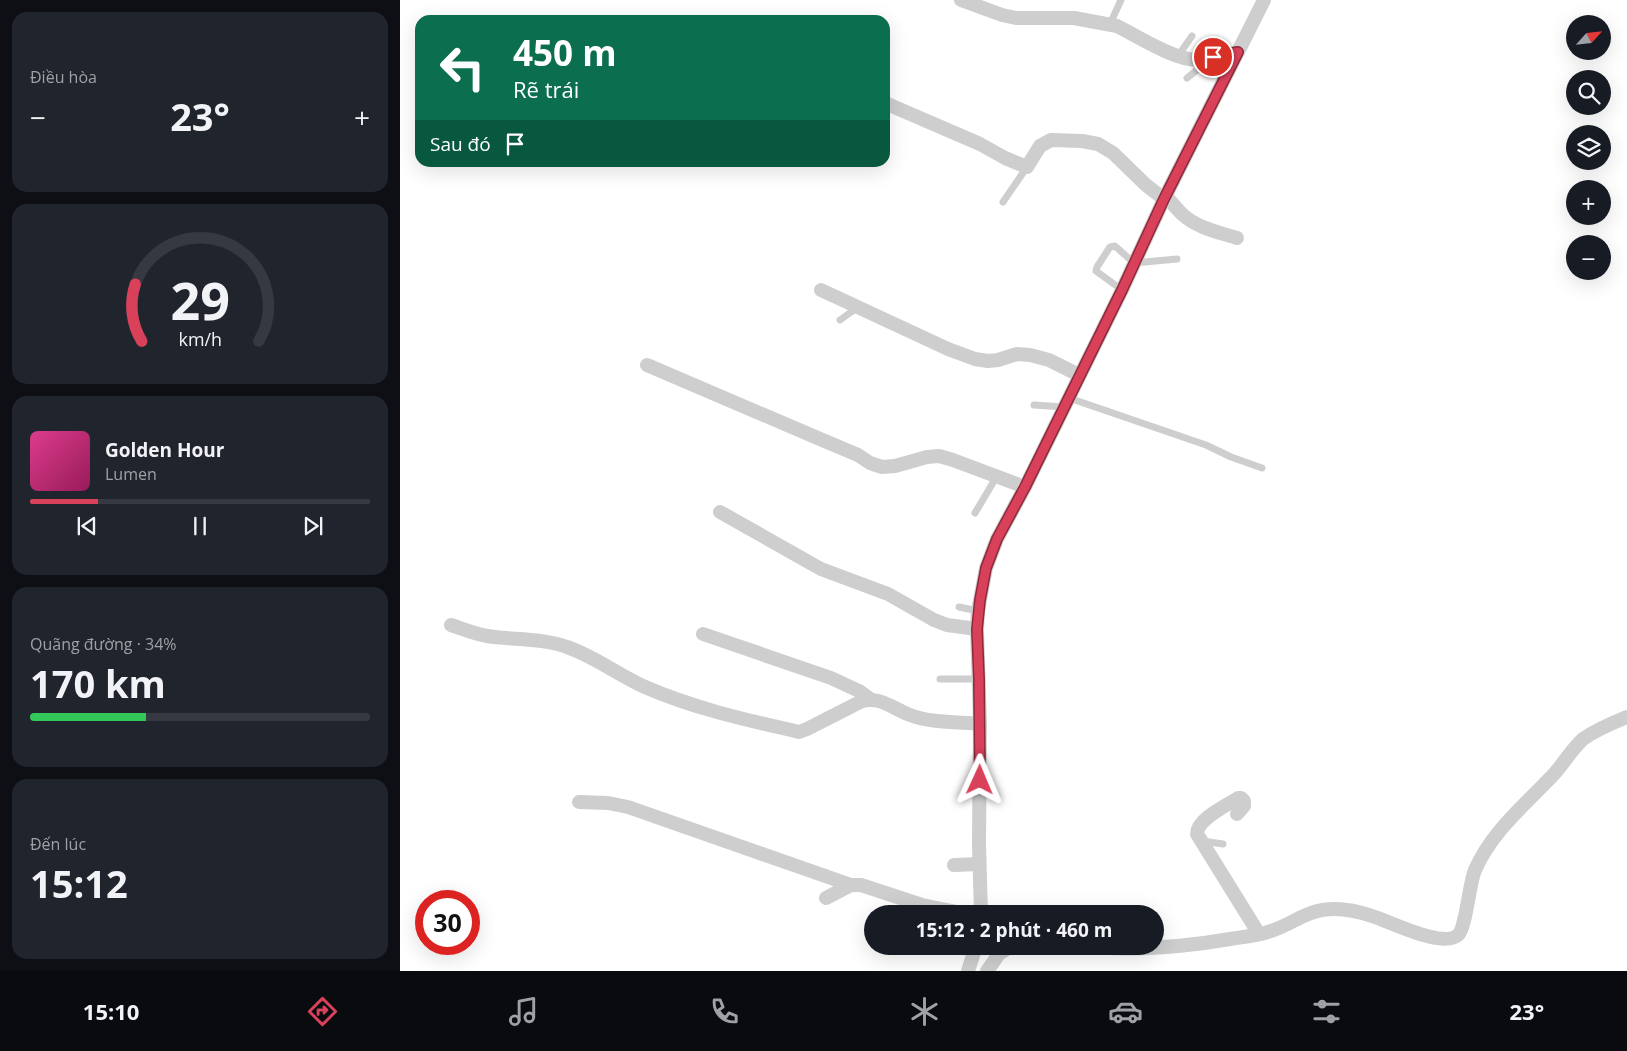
<!DOCTYPE html>
<html lang="vi">
<head>
<meta charset="utf-8">
<style>
	:root { --surface:#171b24; --page:#20242c; --text:#f1f3f6; --muted:#9ea1a6; --line:#363941; --accent:#d9415a }
	body { margin:0; font-family:"Open Sans",sans-serif; background:var(--page); color:var(--text); height:100vh; display:flex; flex-direction:column; font-size:19px; white-space:nowrap }
	* { box-sizing:border-box; margin:0 }
	p { font-size:16px; color:var(--muted) }
	.icon { flex:none; width:28px; height:28px; fill:none; stroke:currentColor; stroke-width:2; stroke-linecap:round; stroke-linejoin:round }
	.map { position:relative; flex:1; overflow:hidden }
	.drawer { display:flex; flex-direction:column; gap:12px; padding:12px; background:#0d0f14; width:400px }
	.drawer>* { flex:none }
	.banner { position:absolute; left:15px; top:15px; width:475px; height:152px; border-radius:15px; box-shadow:0 5px 20px #0002; background:#0b6e4f; color:#fff; overflow:hidden }
	.needle { width:32px; rotate:63deg }
	.fabs { position:absolute; left:1166px; top:15px; display:grid; gap:10px }
	.fabs a { display:grid; place-items:center; width:45px; height:45px; border-radius:50%; background:var(--surface); box-shadow:0 5px 20px #0002; font-size:25px }
	.speed { position:absolute; left:15px; top:890px; display:flex; gap:10px; font-size:25px; font-weight:700; text-align:center }
	.speed>* { display:grid; place-content:center; width:65px; height:65px; border-radius:50%; background:var(--surface); box-shadow:0 5px 20px #0002; line-height:1 }
	.speed .limit { border:8px solid #d22; background:#fff; color:#111 }
	.pin { position:absolute; display:grid; place-items:center; width:42px; height:42px; color:#fff; margin:-21px; border:2px solid #fff; border-radius:50%; box-shadow:0 1px 5px #0007 }
	.me { position:absolute; width:55px; margin:-28px; rotate:1deg; stroke-linejoin:round; filter:drop-shadow(0 0 4px #0008) }
	.turn { display:flex; align-items:center; gap:18px; height:105px; padding:0 15px; font-size:22px }
	.turn .icon { width:65px; height:65px; stroke-width:2.5 }
	.turn b { display:block; font-size:35px; line-height:42px }
	.then { display:flex; align-items:center; height:48px; padding:0 15px; background:#0003; gap:10px; font-size:19px }
	.big { font-size:38px; font-weight:700; line-height:1.1 }
	.drawer .tile { flex:1; display:flex; flex-direction:column; justify-content:center; gap:8px; min-width:0; padding:0 18px; border-radius:15px; background:var(--page) }
	.drawer .dial { align-items:center; gap:0 }
	.dial svg { height:130px; overflow:visible; fill:none; stroke:var(--line); stroke-width:7; stroke-linecap:round; text-anchor:middle }
	.dial text { fill:var(--text); stroke:none }
	.song { display:flex; align-items:center; gap:15px }
	.cover { width:60px; height:60px; border-radius:8px; background:linear-gradient(135deg,hsl(330 70% 55%),hsl(330 70% 35%)) }
	.played { height:5px; border-radius:2px; background:linear-gradient(90deg,var(--accent) 20%,var(--line) 20%) }
	.keys { display:flex; justify-content:space-around; direction:ltr }
	.heat { display:flex; justify-content:space-between; align-items:center; font-size:28px; direction:ltr }
	.charge { height:8px; border-radius:4px; background:linear-gradient(90deg,#34c759 34%,var(--line) 0) }
	.trip { position:absolute; left:464px; top:905px; width:300px; height:50px; border-radius:25px; background:var(--surface); box-shadow:0 5px 20px #0002; font-weight:700; line-height:50px; text-align:center }
	.menu { display:flex; height:80px; justify-content:space-around; align-items:center; background:#090b0e; color:var(--muted) }
	.menu .icon { width:35px; height:35px }
	.menu .current { color:var(--accent) }
	.menu b { font-size:22px; color:var(--text) }
	main { display:flex; flex:1; min-height:0 }
	.map>svg:first-child { display:block }
	.lines { fill:none; stroke-linecap:round; stroke-linejoin:round }
	.lane { stroke:#cecece; stroke-width:7 }
	.street { stroke:#cecece; stroke-width:14 }
	.route-casing { stroke:#8d2a3a; stroke-width:12 }
	.route { stroke:#d9415a; stroke-width:9 }
</style>
</head>
<body>
<main>
<section class="drawer">
<div class="tile"><p>Điều hòa</p>
<div class="heat"><a>−</a><b class="big">23°</b><a>+</a></div>
</div>
<div class="tile dial"><svg viewBox="0 0 100 80">
<path d="M14 69A42 42 0 1 1 86 69"/>
<path d="M14 69A42 42 0 0 1 10 34" stroke="#d9415a"/>
<text x="50" y="56" font-size="32" font-weight="700">29</text>
<text x="50" y="72" font-size="11">km/h</text>
</svg></div>
<div class="tile">
<div class="song"><i class="cover"></i><div><b>Golden Hour</b><p>Lumen</p></div></div>
<div class="played"></div>
<div class="keys"><svg class="icon" aria-label="previous" viewBox="0 0 24 24"><path d="M18 5L8 12l10 7zM5 5v14"/></svg><svg class="icon" aria-label="pause" viewBox="0 0 24 24"><path d="M8 5v14M16 5v14"/></svg><svg class="icon" aria-label="next" viewBox="0 0 24 24"><path d="M6 5l10 7-10 7zM19 5v14"/></svg></div>
</div>
<div class="tile"><p>Quãng đường · 34%</p><b class="big">170 km</b><div class="charge"></div></div>
<div class="tile"><p>Đến lúc</p><b class="big">15:12</b></div>
</section>
<div class="map">
<svg width="1227" height="971" viewBox="0 0 1227 971">
	<rect width="100%" height="100%" fill="#fff"/>
	<g class="lines">
		<g class="lane">
			<path d="M710,24L721,0"/>
			<path d="M778,56L792,36"/>
			<path d="M787,78L807,62"/>
			<path d="M603,202L627,167"/>
			<path d="M722,290L696,271L697,267L710,247L715,246L734,263L777,259"/>
			<path d="M440,320L458,307"/>
			<path d="M669,398L806,445L831,457L862,468"/>
			<path d="M634,405L664,407"/>
			<path d="M575,513L597,476"/>
			<path d="M559,607L578,611"/>
			<path d="M540,679H579"/>
			<path d="M802,841L823,844"/>
		</g>
		<g class="street">
			<path d="M561,0L602,15L616,18H674L717,26C739,37 776,61 799,60C812,59 825,55 838,52"/>
			<path d="M485,103L580,144L605,158L627,167L640,146L651,140L682,141L698,144L713,153L746,185L764,199"/>
			<path d="M766,196C771,202 776,208 782,214C797,228 818,232 837,238"/>
			<path d="M421,290L548,349L575,359L588,361L598,360L617,354L630,355L649,360L679,375"/>
			<path d="M247,365L420,439L458,455L470,463L482,467L495,466L527,457L539,456L553,460L625,487"/>
			<path d="M320,512L421,569L488,594L534,620L547,625L577,629"/>
			<path d="M51,625C63,629 75,634 87,636C113,640 142,638 167,647C194,656 218,675 245,687C291,707 341,719 391,730L399,732L407,729L462,701C480,696 494,709 510,715C531,723 557,722 580,724"/>
			<path d="M303,634L431,678L459,691L470,699"/>
			<path d="M179,802L208,803L228,807L451,885"/>
			<path d="M837,814L844,806V801L841,798H838C826,806 797,819 797,834L859,934"/>
			<path d="M554,865L579,864"/>
			<path d="M426,898L451,885H461L522,905L567,914"/>
			<path d="M581,914L579,844L580,724L577,629L578,611L586,568L597,539L625,487L722,290L764,199L864,0"/>
			<path d="M676,946C728,951 779,948 830,939C843,937 856,936 868,932C893,925 905,909 935,909C947,909 960,912 972,916C989,921 1043,949 1058,935C1066,928 1069,884 1075,870C1092,831 1126,804 1154,774C1164,763 1172,749 1183,739C1196,730 1212,723 1227,717"/>
			<path d="M568,971L576,946"/>
			<path d="M587,971L599,954L611,946"/>
		</g>
	</g>
	<g class="lines">
		<defs>
			<path id="route" d="M580,780L579,679L577,629L580,600L586,568L597,539L625,487L722,290L764,199L838,52L813,57"/>
		</defs>
		<use href="#route" class="route-casing"/>
		<use href="#route" class="route"/>
	</g>
</svg>
<div class="fabs">
<a><svg class="needle" viewBox="-14 -14 28 28"><path d="M0-13l5 13h-10z" fill="#e53935"/><path d="M0 13l5-13h-10z" fill="#9ea1a6"/></svg></a>
<a><svg class="icon" aria-label="search" viewBox="0 0 24 24"><circle cx="10" cy="10" r="6"/><path d="M15 15l6 6"/></svg></a>
<a><svg class="icon" aria-label="layers" viewBox="0 0 24 24"><path d="M12 4l9 5-9 5-9-5zM3 14l9 5 9-5"/></svg></a>
<a>+</a>
<a>−</a>
</div>
<div class="speed"><div class="limit">30</div></div>
<div class="pin" style="left:813px;top:57px;background:#d93025"><svg class="icon" aria-label="arrive" viewBox="0 0 24 24"><path d="M6 21V4h12l-3 4 3 4H6"/></svg></div>
<svg class="me" style="left:580px;top:780px" viewBox="-20 -20 40 40"><path d="M0-17L14 15 0 8-14 15z" fill="#d9415a" stroke="#fff" stroke-width="4"/></svg>
<div class="trip">15:12 · 2 phút · 460 m</div>
<div class="banner">
<div class="turn"><svg class="icon" aria-label="left" viewBox="0 0 24 24"><path d="M17 20v-9H6M10 6l-5 5 5 5"/></svg><div><b>450 m</b>Rẽ trái</div></div>
<div class="then">Sau đó<svg class="icon" aria-label="arrive" viewBox="0 0 24 24"><path d="M6 21V4h12l-3 4 3 4H6"/></svg></div>
</div>
</div>
</main>
<nav class="menu">
<b>15:10</b>
<svg class="icon current" aria-label="directions" viewBox="0 0 24 24"><path d="M12 3l9 9-9 9-9-9zM9 14v-3h6M13 9l2 2-2 2"/></svg>
<svg class="icon" aria-label="music" viewBox="0 0 24 24"><path d="M9 18V5l10-2v13"/><circle cx="6" cy="18" r="3"/><circle cx="16" cy="16" r="3"/></svg>
<svg class="icon" aria-label="phone" viewBox="0 0 24 24"><path d="M5 4h4l2 5-3 2q2 4 5 5l2-3 5 2v4C11 20 4 13 5 4z"/></svg>
<svg class="icon" aria-label="climate" viewBox="0 0 24 24"><path d="M12 3v18M4 7l16 10M4 17L20 7"/></svg>
<svg class="icon" aria-label="car" viewBox="0 0 24 24"><path d="M5 17H2v-5l4-1 3-4h7l3 4 3 1v5h-3M9 17h6M6 11h13"/><circle cx="7" cy="17" r="2"/><circle cx="17" cy="17" r="2"/></svg>
<svg class="icon" aria-label="filters" viewBox="0 0 24 24"><path d="M4 7h16M4 17h16"/><circle cx="9" cy="7" r="2"/><circle cx="15" cy="17" r="2"/></svg>
<b>23°</b>
</nav>
</body>
</html>
